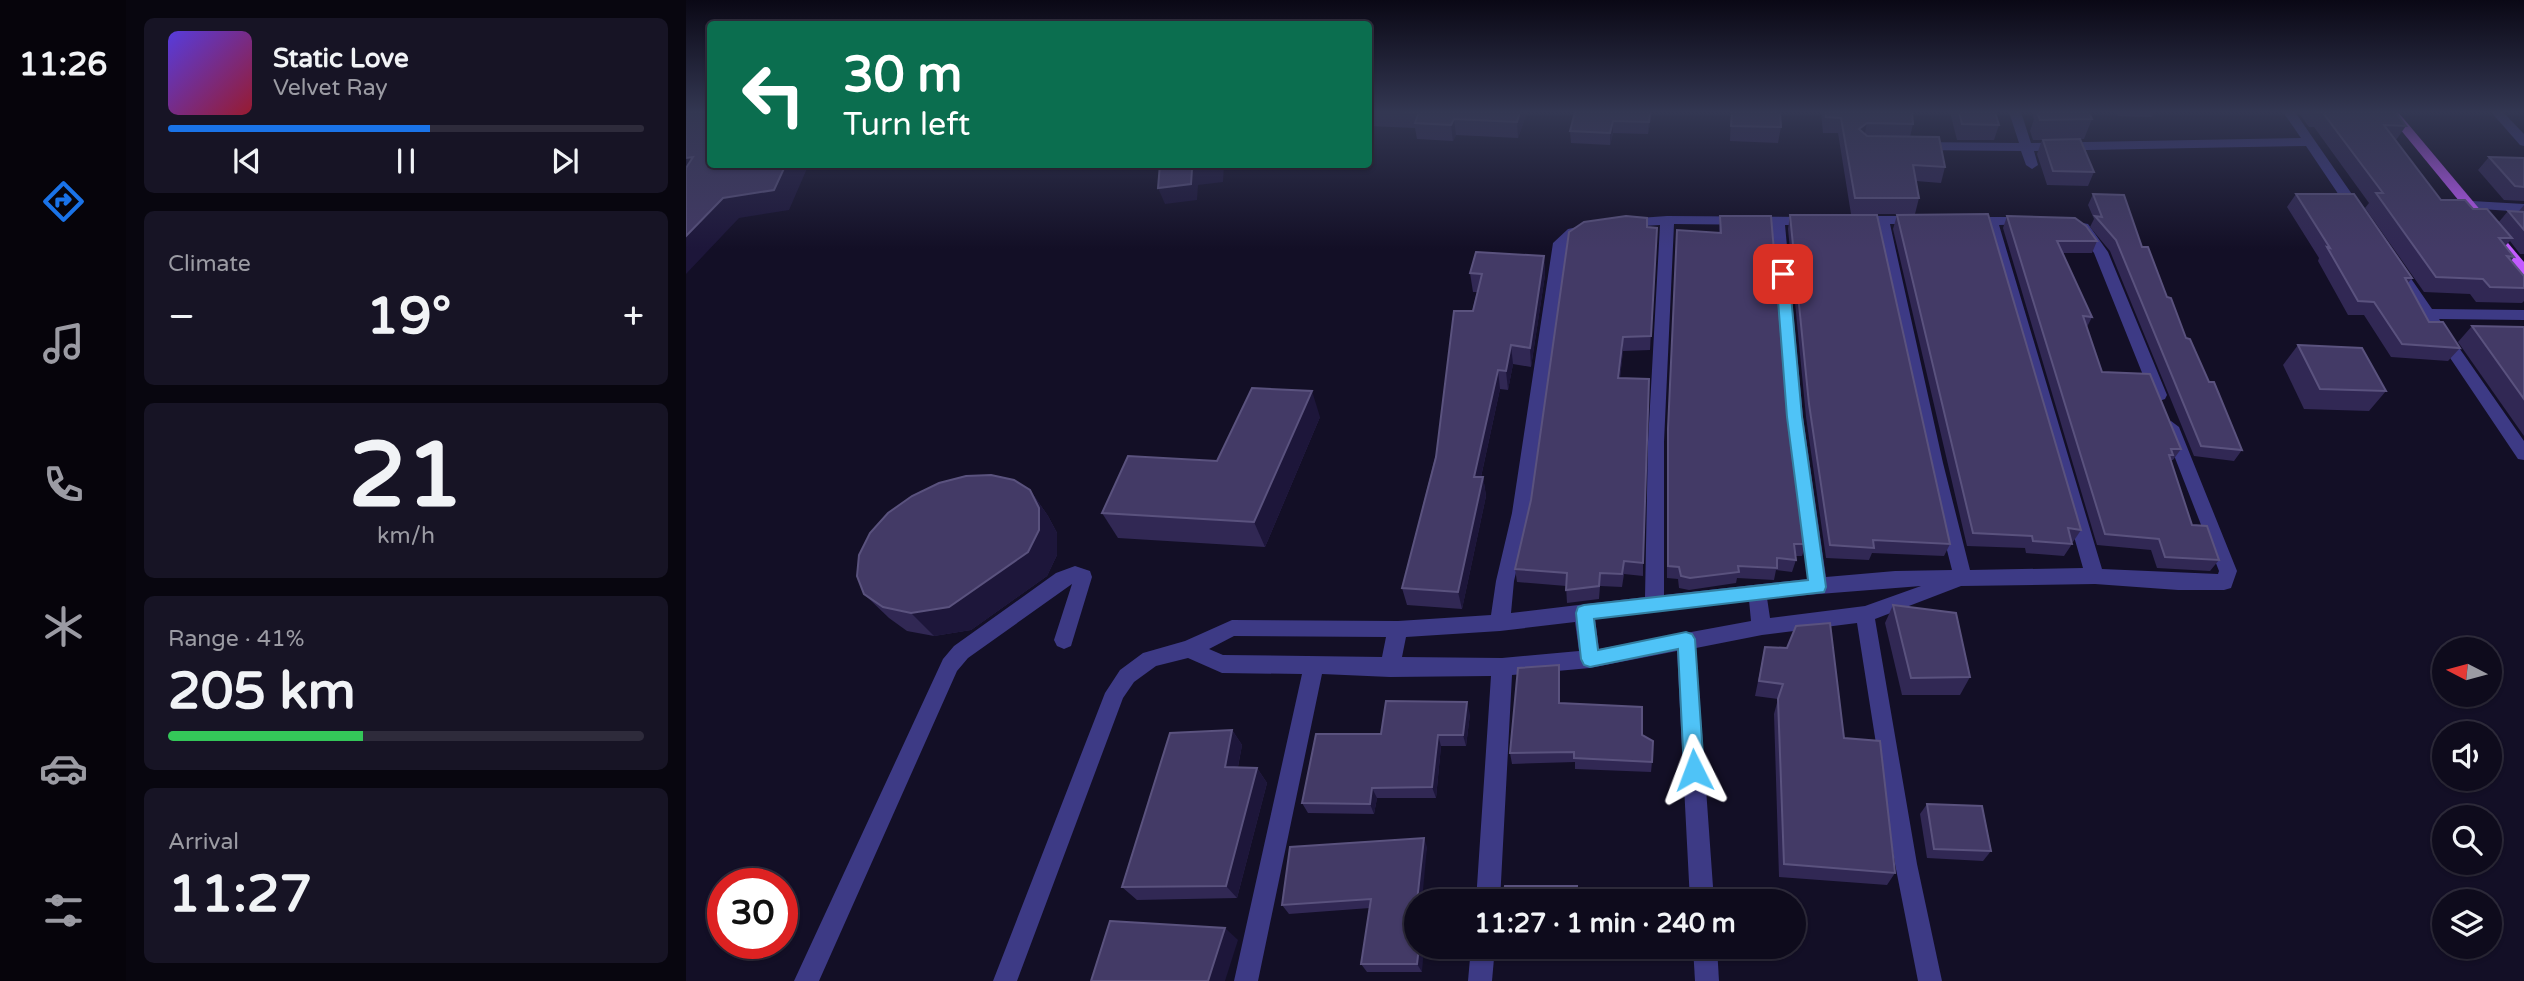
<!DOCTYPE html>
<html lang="en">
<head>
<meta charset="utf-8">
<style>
	:root { --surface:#0e0b1c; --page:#171425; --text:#f1f3f6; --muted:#9b9ba3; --line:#2e2b3b; --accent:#1a73e8 }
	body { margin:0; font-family:"Varela Round",sans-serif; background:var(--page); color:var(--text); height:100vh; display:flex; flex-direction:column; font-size:26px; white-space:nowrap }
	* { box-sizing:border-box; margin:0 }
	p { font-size:23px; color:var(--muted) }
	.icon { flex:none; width:38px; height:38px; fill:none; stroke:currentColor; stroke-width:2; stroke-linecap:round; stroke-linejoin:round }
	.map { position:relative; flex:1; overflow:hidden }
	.side { display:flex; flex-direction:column; gap:18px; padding:18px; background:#08060f; width:560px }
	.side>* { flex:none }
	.top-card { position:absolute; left:21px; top:21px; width:665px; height:147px; border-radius:7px; box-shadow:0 2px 5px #0004,0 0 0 2px var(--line); background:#0b6e4f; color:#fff; overflow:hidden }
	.needle { width:46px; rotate:276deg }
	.tools { position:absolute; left:1746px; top:637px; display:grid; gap:14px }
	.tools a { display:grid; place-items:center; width:70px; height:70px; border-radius:50%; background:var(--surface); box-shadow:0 2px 5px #0004,0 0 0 2px var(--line); font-size:35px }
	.speed { position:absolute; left:21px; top:868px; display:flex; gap:14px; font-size:35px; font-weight:700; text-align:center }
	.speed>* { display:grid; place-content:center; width:91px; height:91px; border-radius:50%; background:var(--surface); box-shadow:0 2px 5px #0004,0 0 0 2px var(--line); line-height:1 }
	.speed .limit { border:10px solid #d22; background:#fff; color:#111 }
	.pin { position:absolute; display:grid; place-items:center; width:60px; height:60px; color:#fff; margin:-30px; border-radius:14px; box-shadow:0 4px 10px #0006 }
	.me { position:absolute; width:77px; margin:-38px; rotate:357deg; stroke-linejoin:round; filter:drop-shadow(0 0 5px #0008) }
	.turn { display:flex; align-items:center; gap:24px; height:147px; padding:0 21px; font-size:32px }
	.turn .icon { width:91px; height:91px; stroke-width:2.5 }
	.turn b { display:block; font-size:49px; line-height:60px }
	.big { font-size:52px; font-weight:700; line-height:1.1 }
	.side .card { flex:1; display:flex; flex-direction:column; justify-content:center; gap:10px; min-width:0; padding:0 24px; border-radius:10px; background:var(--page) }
	.side .dial { align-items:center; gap:0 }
	.dial b { font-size:91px; line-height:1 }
	.song { display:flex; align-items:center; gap:21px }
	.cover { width:84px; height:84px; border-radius:10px; background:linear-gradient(135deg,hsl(250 70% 55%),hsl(350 70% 35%)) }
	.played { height:7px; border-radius:4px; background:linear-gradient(90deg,var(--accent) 55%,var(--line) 55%) }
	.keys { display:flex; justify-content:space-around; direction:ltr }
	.heat { display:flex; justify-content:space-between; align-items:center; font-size:38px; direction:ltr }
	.charge { height:10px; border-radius:5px; background:linear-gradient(90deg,#34c759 41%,var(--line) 0) }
	.trip { position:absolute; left:718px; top:889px; width:402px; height:70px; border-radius:35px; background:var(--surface); box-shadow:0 2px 5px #0004,0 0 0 2px var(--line); font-weight:700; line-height:70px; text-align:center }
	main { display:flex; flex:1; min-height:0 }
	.tab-bar { display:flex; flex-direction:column; width:126px; justify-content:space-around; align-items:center; background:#06040b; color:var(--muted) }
	.tab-bar .icon { width:49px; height:49px }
	.tab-bar .current { color:var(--accent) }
	.tab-bar b { font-size:32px; color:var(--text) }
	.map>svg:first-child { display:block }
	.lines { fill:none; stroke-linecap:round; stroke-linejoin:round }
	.minor { fill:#3d3a85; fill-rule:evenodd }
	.major { fill:#c25bff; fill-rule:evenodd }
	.wall { fill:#312854 }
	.shaded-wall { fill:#1d163a }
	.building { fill:#433a66; stroke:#5a527e; stroke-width:2 }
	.route { fill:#4fc3f7; stroke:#337fa1; stroke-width:2 }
</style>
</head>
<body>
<main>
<nav class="tab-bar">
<b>11:26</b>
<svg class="icon current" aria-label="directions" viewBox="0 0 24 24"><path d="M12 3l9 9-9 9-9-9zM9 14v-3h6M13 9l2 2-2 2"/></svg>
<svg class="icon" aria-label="music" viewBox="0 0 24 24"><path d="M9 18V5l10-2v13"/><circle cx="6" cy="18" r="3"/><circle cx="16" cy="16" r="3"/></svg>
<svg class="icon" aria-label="phone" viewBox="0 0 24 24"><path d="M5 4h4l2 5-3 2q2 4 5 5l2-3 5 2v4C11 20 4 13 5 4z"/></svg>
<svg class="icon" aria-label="climate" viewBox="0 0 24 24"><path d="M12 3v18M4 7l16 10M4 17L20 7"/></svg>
<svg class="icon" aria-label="car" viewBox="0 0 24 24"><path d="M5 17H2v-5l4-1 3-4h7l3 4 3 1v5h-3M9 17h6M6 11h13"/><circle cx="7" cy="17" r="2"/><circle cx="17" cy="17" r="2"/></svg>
<svg class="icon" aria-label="filters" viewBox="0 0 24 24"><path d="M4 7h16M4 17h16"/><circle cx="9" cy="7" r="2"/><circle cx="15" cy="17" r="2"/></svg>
</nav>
<section class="side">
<div class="card">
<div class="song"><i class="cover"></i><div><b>Static Love</b><p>Velvet Ray</p></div></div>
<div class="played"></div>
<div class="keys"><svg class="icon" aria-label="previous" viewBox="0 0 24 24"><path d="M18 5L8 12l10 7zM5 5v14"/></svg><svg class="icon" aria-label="pause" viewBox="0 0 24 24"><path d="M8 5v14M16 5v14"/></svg><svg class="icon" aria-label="next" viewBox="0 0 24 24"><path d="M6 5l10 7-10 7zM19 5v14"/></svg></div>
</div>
<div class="card"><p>Climate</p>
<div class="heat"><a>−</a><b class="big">19°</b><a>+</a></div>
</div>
<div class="card dial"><b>21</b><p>km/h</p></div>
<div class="card"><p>Range · 41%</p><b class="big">205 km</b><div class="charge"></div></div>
<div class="card"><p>Arrival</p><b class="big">11:27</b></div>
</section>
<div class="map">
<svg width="1838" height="981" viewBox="0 0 1838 981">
	<rect width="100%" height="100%" fill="#130f26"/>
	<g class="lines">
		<g class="minor">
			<path d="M1323,112H1335L1345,143L1615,138L1597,112H1609L1679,213L1672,217L1667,216L1620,146L1348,151L1352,165L1346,169L1340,165L1335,151L1230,150L1224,146L1230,142L1333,143Z"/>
			<path d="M1805,112H1817L1838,134V146L1834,145Z"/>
			<path d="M1786,201L1838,204V212L1781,208V202Z"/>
			<path d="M981,216L1125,217L1132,221L1125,225H1099L1117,417L1140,577L1209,571L1266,570L1239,463L1190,224L1165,223L1163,220L1170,216H1233L1240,220L1233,224H1204L1257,463L1284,570L1397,568L1299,225H1282L1275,221L1282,217H1342L1347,218V224L1313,225L1416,569L1532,574L1533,571L1477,427L1485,421L1493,427L1551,571L1545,588L1538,590H1492L1409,584L1275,586L1189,619L1231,864L1256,981H1232L1209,864L1171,623L1076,635L1010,648L1028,901H1004L991,651L904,668L826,675L814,901H790L805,676L704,677L636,674L572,981H548L616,674L536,673L502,658L470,666L448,682L437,698L331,981H307L419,693L434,670L457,653L499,641L546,620L712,621L805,615L810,581L826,513L867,243L882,229L905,224L912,228L910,231L892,235L881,244L844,513L828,581L825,613L959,597L962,442L974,225L939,227L932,223L939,219ZM988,224L1085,225L1101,417L1122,579L978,595V442ZM1235,586L1179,606L1084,618L1081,598ZM1063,600L1065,621L913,649L909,619ZM889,622L893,651L816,658L716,657L720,637L814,631ZM548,636L700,637L696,657L537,655L523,649Z"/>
			<path d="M1397,223L1402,224L1422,252L1481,395L1479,399L1473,401L1465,395L1408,253L1390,227Z"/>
			<path d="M1710,262L1715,264L1746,309L1838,310V320L1753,319L1838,441V460L1832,459L1703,267Z"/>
			<path d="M389,566L404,571L406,577L385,646L378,649L371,646L368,640L386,584L282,658L271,671L133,981H108L257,659L268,646L370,573Z"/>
			<path d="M785,947H809L806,981H782Z"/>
			<path d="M1007,947H1031L1033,981H1009Z"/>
		</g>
		<path class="major" d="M1700,112H1712L1838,262V276L1833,274Z"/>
	</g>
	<g class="wall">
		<path d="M682,112H841L832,138L770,135L767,141L731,139L729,128L682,126Z"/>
		<path d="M966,112L962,134L927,133L924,145L885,143L884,131Z"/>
		<path d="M1045,112H1094L1095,127L1092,143L1044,141Z"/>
		<path d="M1135,112H1226L1227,124L1224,137L1259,167L1255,183L1230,181L1233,198L1229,214H1165L1152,133H1137Z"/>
		<path d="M1264,112H1309L1313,125L1308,140H1271Z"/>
		<path d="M1346,112H1403L1406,119L1398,139H1394L1408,172L1402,186L1361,185L1351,154L1356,140H1347L1344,131L1348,119Z"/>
		<path d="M1430,112H1468L1466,117L1432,116Z"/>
		<path d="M1612,112H1709L1720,126L1710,140L1755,200L1787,209L1812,223L1822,211H1833L1838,205V254H1834L1824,241L1819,246L1828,257L1825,261L1838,276V301L1836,303L1790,302L1784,294L1738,292L1679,208L1683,203L1628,127H1623Z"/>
		<path d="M1803,157L1838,158V201L1818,200L1792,170Z"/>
		<path d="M1407,194L1456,247L1500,338L1523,382L1556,450L1548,461L1508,456L1424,251L1404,227L1408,219L1402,205Z"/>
		<path d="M1610,194L1726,278L1722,283L1743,322L1774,348L1762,361L1705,357L1678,315H1662L1632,261L1633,258L1601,207Z"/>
		<path d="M1104,215L1264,544L1258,556L1186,553L1183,560L1140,558L1120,417L1102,229Z"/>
		<path d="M1211,215L1395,530L1387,542H1385L1386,544L1378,556L1340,553L1339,548L1281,546L1207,229Z"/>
		<path d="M1034,216L1101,404L1120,544L1116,556H1109L1110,560L1106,572L1090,570L1088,580L1051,578L1050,583L1003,590L993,588L992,579L981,578V442L991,230L1033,233Z"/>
		<path d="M1321,216L1411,241L1406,253H1376L1406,317L1401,327L1416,372L1495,449L1487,460H1485L1506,525L1533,560L1524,571L1471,568L1465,550L1411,545L1317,228Z"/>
		<path d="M961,227L971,228L964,350L937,351L934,378L957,563V576L938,574L936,587L914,586L913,599L881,603L880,586L831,582L829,569Z"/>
		<path d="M858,256L859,275L845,367L827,364L822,390L814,389L795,477H797L800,496L776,609L721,605L716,588L791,292H787L784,273Z"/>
		<path d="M1786,326L1838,327V436L1772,342Z"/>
		<path d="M1612,345L1700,391L1683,411L1618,409L1597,365Z"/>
		<path d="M634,417L579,547L432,538L416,513L531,461Z"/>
		<path d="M344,490L362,516L371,533V555L361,576L285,630L248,636L221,631L203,618L178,594Z"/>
		<path d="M1207,605L1284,677L1274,695H1216L1199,623Z"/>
		<path d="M1079,647L1158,738L1209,873L1201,885L1093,877L1088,714L1092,699L1069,696Z"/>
		<path d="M873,665L874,703L956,735L966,762L965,772L889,769V762L826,764L824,753Z"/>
		<path d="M784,714L780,746H755L750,798H691L688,814L622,813L616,803L695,734Z"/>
		<path d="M546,730L556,745L552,767L571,768L581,783L551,898L451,900L436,887Z"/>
		<path d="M1241,804L1305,851L1297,861L1241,858L1234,814Z"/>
		<path d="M741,847L730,901L736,972H681L675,964L684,908L603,914L596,905Z"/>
	</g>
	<g class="shaded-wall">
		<path d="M834,112H841L832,138L831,122Z"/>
		<path d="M964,112H966L962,134L963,122Z"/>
		<path d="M768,119L770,135L767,141L765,125Z"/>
		<path d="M927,121V133L924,145V133Z"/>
		<path d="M1181,123L1178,138L1173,129Z"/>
		<path d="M7,157L0,180V158Z"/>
		<path d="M100,164H123L103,210L53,218L0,274V236L37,198Z"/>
		<path d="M532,164H538L537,182L512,185L511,200L479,204L472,188L506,169Z"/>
		<path d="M858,256L859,275L845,367L844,348Z"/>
		<path d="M937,337V351L932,392V378Z"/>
		<path d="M825,345L827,364L822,390L820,371Z"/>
		<path d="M812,370L814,389L791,495L788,477Z"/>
		<path d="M626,391L634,417L579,547L568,522Z"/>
		<path d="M797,477L800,496L776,609L772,592Z"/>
		<path d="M344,490L362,516L371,533V555L361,576L285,630L248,636L225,613Z"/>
		<path d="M781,702L784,714L780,746L777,735Z"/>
		<path d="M546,730L556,745L549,782L539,767Z"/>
		<path d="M752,735L755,746L750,798L746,787Z"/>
		<path d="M571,768L581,783L551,898L540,886Z"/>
		<path d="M686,788L691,798L688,814L684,804Z"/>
		<path d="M738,838L741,847L736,901H731Z"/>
		<path d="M539,928L552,940L539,981H522Z"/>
		<path d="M733,947H738L736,972L731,964Z"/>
	</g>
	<g class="building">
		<path d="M0,112H24V164H100L88,190L37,198L0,236V168L7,157L0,158Z"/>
		<path d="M719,112H834L831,122L768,119L765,125L729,123L733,112Z"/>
		<path d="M889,112H964L963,122L927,121L924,133L884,131Z"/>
		<path d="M1046,112H1094L1095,127L1045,126Z"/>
		<path d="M1140,112H1226L1227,124L1181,123L1173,129L1181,136L1253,137L1259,167L1227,165L1233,198H1169L1155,118L1140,117Z"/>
		<path d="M1273,112H1309L1313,125L1276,124Z"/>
		<path d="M1351,112H1403L1406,119L1354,120Z"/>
		<path d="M1631,112H1709L1720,126L1698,125L1755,200H1779L1787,209H1801L1826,238H1813L1828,257L1821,256L1838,276V288L1804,287L1797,279L1750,277L1690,193H1697L1637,113Z"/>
		<path d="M1394,139L1408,172L1367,171L1357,140Z"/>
		<path d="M1803,157L1838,158V187L1829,186Z"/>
		<path d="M474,164H532L506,169L505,184L472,188Z"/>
		<path d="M1407,194L1438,195L1456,247H1462L1481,297L1485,298L1500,338L1504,339L1523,382H1528L1556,450L1515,446L1430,240L1409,216L1416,217Z"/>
		<path d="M1610,194H1668L1726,278H1719L1743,322H1757L1774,348L1716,344L1688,302L1672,301L1641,247L1644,248Z"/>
		<path d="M1822,211L1838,212V230Z"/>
		<path d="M1302,214L1395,530L1382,528L1386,544L1347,541L1346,536L1287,533L1211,215Z"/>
		<path d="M1104,215H1191L1264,544L1187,540L1188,548L1144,545L1123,404Z"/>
		<path d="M940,216L961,218V227L971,228L965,336L937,337L932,378L963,379L957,563L938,561L936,574L914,573L913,586L880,590L881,573L829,569L845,500L883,232L898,222Z"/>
		<path d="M1034,216H1085L1101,404L1120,544H1108L1110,560L1091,558V568L1052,566L1053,572L1004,578L995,576L993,567L982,566V429L991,230L1035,233Z"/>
		<path d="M1321,216L1389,218L1400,226L1411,241H1371L1406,317L1397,316L1416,372L1464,374L1495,449H1485L1487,455H1483L1506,525L1521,526L1533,560L1479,557L1473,539L1419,534Z"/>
		<path d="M790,252L858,256L844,348L825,345L820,371L812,370L788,477H797L772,592L716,588L750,457L768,311H787L796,274L784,273Z"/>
		<path d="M1786,326L1838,327V399Z"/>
		<path d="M1612,345L1676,348L1700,391L1634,389Z"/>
		<path d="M566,388L626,391L568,522L416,513L442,456L531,461Z"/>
		<path d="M305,475L328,480L344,490L353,508V530L342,552L263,607L225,613L197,607L178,594L171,576L173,555L184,533L202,513L226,496L253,483L280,476Z"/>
		<path d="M1207,605L1270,613L1284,677L1225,678Z"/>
		<path d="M1144,623L1158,738L1194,741L1209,873L1098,864L1092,699L1097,684L1073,681L1079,647L1101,648L1110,626Z"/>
		<path d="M873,665V703L956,707V735L967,741L966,762L888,758V752L824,753L832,668Z"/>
		<path d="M700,701L781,702L777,735H752L746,787L686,788L684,804L616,803L630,734H695Z"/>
		<path d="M546,730L539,767L571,768L540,886L436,887L484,733Z"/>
		<path d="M1241,804L1296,806L1305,851L1248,849Z"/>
		<path d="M738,838L731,901H730V947H733L731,964H675L685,899L596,905L604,847Z"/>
		<path d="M819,886H891L890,901H816Z"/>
		<path d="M424,921L539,928L522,981H405Z"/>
	</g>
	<linearGradient id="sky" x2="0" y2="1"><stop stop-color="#0a0815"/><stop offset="0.45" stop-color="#333752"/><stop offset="1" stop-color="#333752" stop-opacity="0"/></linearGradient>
	<rect width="1838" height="249" fill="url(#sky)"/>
	<path class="route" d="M1097,270L1103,274L1116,417L1140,587L1138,592L908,619L912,650L1000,632L1006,634L1009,639L1018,770L1015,777L1008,780L1001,777L998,770L992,649L904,667L898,665L895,659L890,613L892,607L898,605L1122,580L1101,417L1090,274Z"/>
</svg>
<div class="tools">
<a><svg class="needle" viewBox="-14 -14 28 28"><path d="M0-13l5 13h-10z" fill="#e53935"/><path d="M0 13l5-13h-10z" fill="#9b9ba3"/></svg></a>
<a><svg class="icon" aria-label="sound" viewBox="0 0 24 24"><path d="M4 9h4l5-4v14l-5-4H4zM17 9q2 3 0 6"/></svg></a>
<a><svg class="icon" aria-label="search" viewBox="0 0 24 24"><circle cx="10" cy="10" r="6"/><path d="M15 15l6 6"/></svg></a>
<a><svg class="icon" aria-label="layers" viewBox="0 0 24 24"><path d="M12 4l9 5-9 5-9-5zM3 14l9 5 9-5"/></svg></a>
</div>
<div class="speed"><div class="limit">30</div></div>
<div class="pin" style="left:1097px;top:274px;background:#d93025"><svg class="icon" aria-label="arrive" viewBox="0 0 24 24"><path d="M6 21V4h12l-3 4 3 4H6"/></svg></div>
<svg class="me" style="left:1008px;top:770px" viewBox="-20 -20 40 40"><path d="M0-17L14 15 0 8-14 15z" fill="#4fc3f7" stroke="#fff" stroke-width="4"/></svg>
<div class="trip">11:27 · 1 min · 240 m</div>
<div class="top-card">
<div class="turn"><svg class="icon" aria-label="left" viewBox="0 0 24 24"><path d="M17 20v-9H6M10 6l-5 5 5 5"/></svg><div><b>30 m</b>Turn left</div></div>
</div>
</div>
</main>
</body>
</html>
